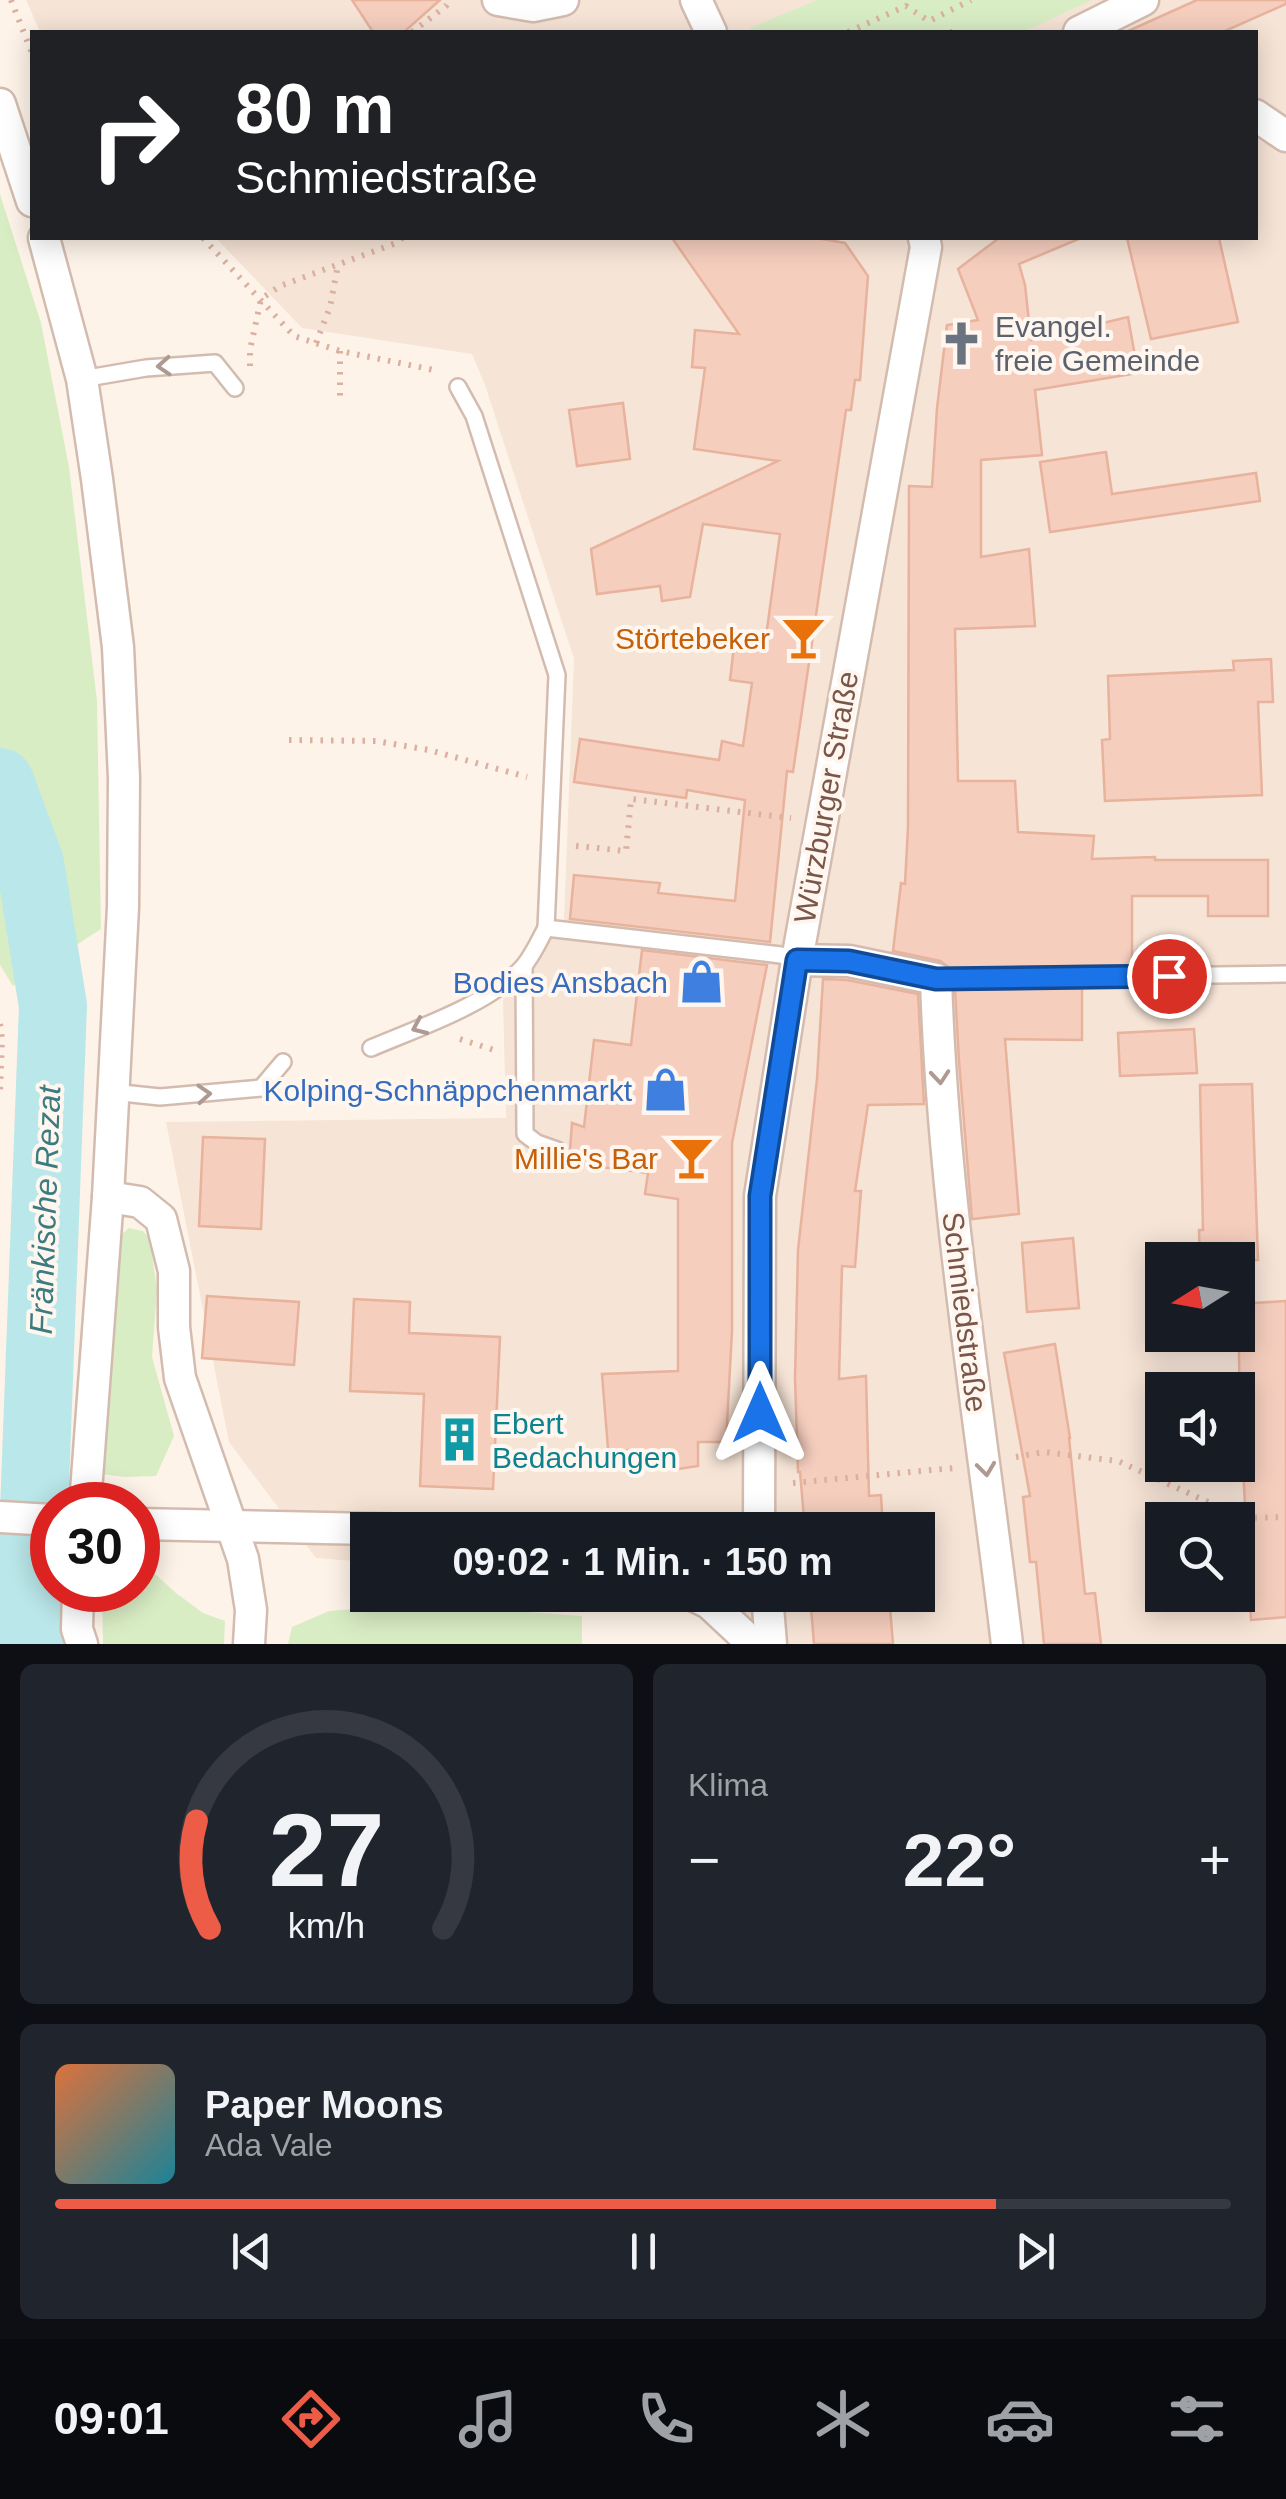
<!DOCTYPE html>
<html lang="de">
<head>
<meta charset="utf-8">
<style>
	:root { --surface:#171b24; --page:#20242c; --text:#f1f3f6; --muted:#9ea1a6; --line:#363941; --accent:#ed5c47 }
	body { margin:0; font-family:Arial,sans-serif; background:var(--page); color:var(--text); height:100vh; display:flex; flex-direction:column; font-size:38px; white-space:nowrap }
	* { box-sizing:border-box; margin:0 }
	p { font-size:32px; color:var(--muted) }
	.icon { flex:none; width:55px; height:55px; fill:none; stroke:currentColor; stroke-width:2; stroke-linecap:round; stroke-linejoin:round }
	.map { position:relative; height:1644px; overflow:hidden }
	.panel { display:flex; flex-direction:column; gap:20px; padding:20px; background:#0d0f14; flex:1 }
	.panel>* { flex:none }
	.hud { position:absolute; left:30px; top:30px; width:1228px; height:210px; border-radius:0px; box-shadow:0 5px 25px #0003; background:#202124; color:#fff; overflow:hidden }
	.needle { width:65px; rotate:259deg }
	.fabs { position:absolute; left:1145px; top:1242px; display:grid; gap:20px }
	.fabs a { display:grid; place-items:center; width:110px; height:110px; border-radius:0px; background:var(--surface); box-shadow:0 5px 25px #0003; font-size:50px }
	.speed { position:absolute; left:30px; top:1482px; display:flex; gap:20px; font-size:50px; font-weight:700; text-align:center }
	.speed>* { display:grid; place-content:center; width:130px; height:130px; border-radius:50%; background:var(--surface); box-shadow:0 5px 25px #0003; line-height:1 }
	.speed .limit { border:15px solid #d22; background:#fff; color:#111 }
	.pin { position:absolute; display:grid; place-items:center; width:85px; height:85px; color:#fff; margin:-42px; border:5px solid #fff; border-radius:50%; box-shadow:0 2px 10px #0007 }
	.me { position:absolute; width:110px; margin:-55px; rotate:0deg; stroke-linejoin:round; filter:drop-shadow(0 0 8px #0008) }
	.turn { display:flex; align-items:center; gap:35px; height:210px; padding:0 40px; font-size:45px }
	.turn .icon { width:130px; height:130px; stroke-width:2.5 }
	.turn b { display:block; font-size:70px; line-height:85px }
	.big { font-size:75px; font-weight:700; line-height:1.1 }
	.panel .card { flex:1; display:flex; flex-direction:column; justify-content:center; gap:15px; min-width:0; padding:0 35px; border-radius:15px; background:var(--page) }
	.panel .dial { align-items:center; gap:0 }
	.dial svg { height:260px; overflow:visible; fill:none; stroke:var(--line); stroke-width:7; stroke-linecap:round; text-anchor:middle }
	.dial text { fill:var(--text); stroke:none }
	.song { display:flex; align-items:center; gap:30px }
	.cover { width:120px; height:120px; border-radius:15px; background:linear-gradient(135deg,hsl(20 70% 55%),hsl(190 70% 35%)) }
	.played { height:10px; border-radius:5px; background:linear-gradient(90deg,var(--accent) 80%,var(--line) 80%) }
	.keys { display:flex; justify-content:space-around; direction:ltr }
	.heat { display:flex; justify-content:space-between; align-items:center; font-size:55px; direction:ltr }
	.panel .tiles { flex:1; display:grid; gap:20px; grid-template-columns:1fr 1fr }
	.card:last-child { grid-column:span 2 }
	.trip { position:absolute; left:350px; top:1512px; width:585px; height:100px; border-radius:0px; background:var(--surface); box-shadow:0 5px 25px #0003; font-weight:700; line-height:100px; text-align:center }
	.tab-bar { display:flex; height:160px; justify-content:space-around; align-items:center; background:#090b0e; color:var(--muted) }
	.tab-bar .icon { width:70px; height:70px }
	.tab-bar .selected { color:var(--accent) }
	.tab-bar b { font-size:45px; color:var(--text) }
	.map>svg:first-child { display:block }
	.residential { fill:#f6e4d6; fill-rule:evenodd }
	.green { fill:#d9edc5 }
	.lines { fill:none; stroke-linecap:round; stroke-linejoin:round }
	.river { stroke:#bae7e9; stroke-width:68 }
	.building { fill:#f5cebe; stroke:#e8b29d; stroke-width:2.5 }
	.service-casing { stroke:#d3bcaf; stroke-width:20 }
	.minor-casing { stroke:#d3bcaf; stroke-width:35 }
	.path { stroke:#dab1a0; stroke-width:6; stroke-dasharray:2.5 8; stroke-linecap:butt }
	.service { stroke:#fff; stroke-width:15 }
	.minor { stroke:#fff; stroke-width:30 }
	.oneway { stroke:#af9a92 }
	.route-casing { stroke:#114b97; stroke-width:25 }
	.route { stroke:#1a73e8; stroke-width:18 }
	.labels { text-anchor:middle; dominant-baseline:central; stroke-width:8; stroke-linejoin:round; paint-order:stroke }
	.worship-label { font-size:30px; fill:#5b616d; stroke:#fff7ef; text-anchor:start }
	.food-label { font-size:30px; fill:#c56008; stroke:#fff7ef; text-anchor:end }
	.street-label { font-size:30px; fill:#7a564a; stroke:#fff7ef }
	.shop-label { font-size:30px; fill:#366cbe; stroke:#fff7ef; text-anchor:end }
	.culture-label { font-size:30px; fill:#0d838f; stroke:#fff7ef; text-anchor:start }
	.water-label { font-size:32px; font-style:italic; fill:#3c7b7f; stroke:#fff7ef }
</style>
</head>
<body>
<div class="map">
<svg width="1286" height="1644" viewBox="0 0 1286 1644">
	<rect width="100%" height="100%" fill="#fef3e8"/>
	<path class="residential" d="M26,0H1286V1644H740L685,1595H918V1530H368L367,1562L316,1558L229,1442L166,1122L506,1118L503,1000L564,920L574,659L485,385L472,354L302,328L216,238H1255V32H40ZM1162,1260H1238V1335H1162ZM1162,1390H1238V1465H1162ZM1162,1520H1238V1595H1162Z"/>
	<g class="green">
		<path d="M817,0H1092L1023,32H752L750,28Z"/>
		<path d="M0,194L41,323L69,467L97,701L101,929L13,986L0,965Z"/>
		<path d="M129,1228L143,1231L150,1239L157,1290L152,1357L174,1436L156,1476L125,1477L101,1474L121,1235Z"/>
		<path d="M138,1572L155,1574L176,1593L203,1613L225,1621L224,1644H103L102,1590H138Z"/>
		<path d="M412,1604L582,1616V1644H288L292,1627L329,1611Z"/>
	</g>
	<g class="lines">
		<path class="river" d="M0,782L30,863L53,1006L29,1644"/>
	</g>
	<g class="building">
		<path d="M352,0H440L404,32H373Z"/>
		<path d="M1197,0H1286V4L1223,32H1126Z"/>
		<path d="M672,238H817L845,243L868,276L860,380H855L851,410H846L793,772L787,771L770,942L570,919L574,875L660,883L658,893L735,901L745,800L687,790L686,798L574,782L580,739L719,760L722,741L743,746L752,683L730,680L734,646L764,651L780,534L703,524L690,597L662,601L660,586L597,594L591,549L778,461L694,449L705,368L692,367L695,330L739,334Z"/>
		<path d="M999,238H1081L1019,264L1025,285L1031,340L1128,317L1138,373L1035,390L1042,455L981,460V557L1029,549L1035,626L955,629L958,781H1015L1018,832L1094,836L1092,859L1155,857V860H1268V916H1208V896H1132V965L950,968L940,961L893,951L901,883L905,884L908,827L909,486L932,487L937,408L947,325L978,320L958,269Z"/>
		<path d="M1127,238H1219L1238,322L1151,339Z"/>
		<path d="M623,403L630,459L577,466L569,410Z"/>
		<path d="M1106,452L1112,494L1256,473L1260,501L1050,532L1040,462Z"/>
		<path d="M1271,659L1273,702H1258L1262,795L1105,801L1102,740L1110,739L1108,676L1234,670L1233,661Z"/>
		<path d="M642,950L767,965L732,1143V1331L726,1442H698V1466L671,1470L669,1456L645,1457V1452L608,1449L602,1374L678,1371V1199L645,1194L648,1173L569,1163L572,1123L584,1127L594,1040L631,1045Z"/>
		<path d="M823,979L847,980L918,994L924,1104L868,1105L855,1191H861L855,1267L842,1266L839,1379L866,1376L869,1496L881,1495L883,1530H805L800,1472H798L795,1378L798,1250L817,1079Z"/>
		<path d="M1082,988V1040L1005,1039L1019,1214L972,1219L959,1061L955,990Z"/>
		<path d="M1194,1029L1197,1073L1120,1076L1118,1033Z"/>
		<path d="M1252,1084L1258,1260H1200L1199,1230H1203L1200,1085Z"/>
		<path d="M203,1137L265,1139L261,1229L199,1226Z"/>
		<path d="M1073,1238L1079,1308L1027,1312L1022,1243Z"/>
		<path d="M207,1296L299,1302L294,1365L202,1358Z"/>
		<path d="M354,1299L410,1302L409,1333L500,1337L493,1489L420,1486L424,1394L350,1391Z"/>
		<path d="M1286,1301V1617L1251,1620L1240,1410L1238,1304Z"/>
		<path d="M1055,1344L1070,1438H1069L1085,1594L1095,1593L1101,1644H1044L1036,1562H1030L1023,1497L1030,1496L1004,1353Z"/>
		<path d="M810,1595H889L893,1644H814Z"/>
	</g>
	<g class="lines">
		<defs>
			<g id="service">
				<path d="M82,379L146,368L215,363L235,388"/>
				<path d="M458,387L474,416L557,675L546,928L781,955L797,960"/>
				<path d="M524,966L525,1134L537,1143L557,1150"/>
				<path d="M936,979L1286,974"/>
				<path d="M371,1048C418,1028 487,1005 522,968C532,957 539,941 546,928"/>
				<path d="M112,1092L160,1097L261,1088L283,1062"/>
			</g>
			<g id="minor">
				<path d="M498,0L533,6L563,0"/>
				<path d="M696,0L711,32"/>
				<path d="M1079,32L1143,0"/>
				<path d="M0,104L32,201"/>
				<path d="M1255,115L1286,136"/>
				<path d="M44,238L82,379L97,479L118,647L124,778L123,907L108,1197L85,1505"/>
				<path d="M797,960L849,961L936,979C943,1202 981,1423 1007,1644"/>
				<path d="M108,1197L140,1202L161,1219L174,1271V1327L180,1378L243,1559L251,1610L249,1644"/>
				<path d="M0,1517L52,1520"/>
				<path d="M138,1524L419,1530"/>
				<path d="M759,1530L760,1196L797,960L926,247L924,238"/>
				<path d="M78,1590L77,1629L82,1644"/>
				<path d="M693,1595L709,1603L753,1644"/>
				<path d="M767,1595L771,1644"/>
			</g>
		</defs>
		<use href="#service" class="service-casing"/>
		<use href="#minor" class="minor-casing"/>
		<g class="path">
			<path d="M11,0L32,53"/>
			<path d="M412,32L446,6L450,0"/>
			<path d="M848,32L906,6L929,21L971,0"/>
			<path d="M950,32H952"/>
			<path d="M203,238L294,336L340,351L434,370L438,373"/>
			<path d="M316,343L330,307L338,265"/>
			<path d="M340,351V397"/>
			<path d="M250,366V350L261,299L280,286L399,242L402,238"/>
			<path d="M289,740L376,741L429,750L527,777"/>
			<path d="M576,846L626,851L631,799L791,818"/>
			<path d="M0,1024L2,1039L0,1091"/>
			<path d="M460,1039L500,1052"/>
			<path d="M1016,1457L1044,1452L1118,1461L1243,1518L1286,1517"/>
			<path d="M793,1483L954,1468"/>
		</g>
		<use href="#service" class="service"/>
		<use href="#minor" class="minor"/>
	</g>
	<defs><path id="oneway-chevron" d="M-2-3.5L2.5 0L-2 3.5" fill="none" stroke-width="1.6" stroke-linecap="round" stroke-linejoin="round" transform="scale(2.5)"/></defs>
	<g class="oneway">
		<use href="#oneway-chevron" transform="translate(164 366) rotate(176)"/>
		<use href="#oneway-chevron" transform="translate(419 1027) rotate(156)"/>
		<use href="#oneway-chevron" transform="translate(940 1077) rotate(85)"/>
		<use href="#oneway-chevron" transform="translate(204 1094) rotate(-4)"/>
		<use href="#oneway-chevron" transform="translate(986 1469) rotate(83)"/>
	</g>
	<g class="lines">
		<defs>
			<path id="route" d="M760,1413V1196L797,960L849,961L936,979L1169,976"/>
		</defs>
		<use href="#route" class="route-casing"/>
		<use href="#route" class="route"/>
	</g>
	<defs>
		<symbol id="church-bare" viewBox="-9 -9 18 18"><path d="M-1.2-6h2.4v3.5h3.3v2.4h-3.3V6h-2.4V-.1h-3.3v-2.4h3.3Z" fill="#6b7280" stroke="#fff7ef" stroke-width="2.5" paint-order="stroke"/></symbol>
		<symbol id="bar-bare" viewBox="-9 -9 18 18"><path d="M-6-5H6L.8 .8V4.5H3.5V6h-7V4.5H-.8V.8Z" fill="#e8710a" stroke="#fff7ef" stroke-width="2.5" paint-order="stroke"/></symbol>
		<symbol id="shop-bare" viewBox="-9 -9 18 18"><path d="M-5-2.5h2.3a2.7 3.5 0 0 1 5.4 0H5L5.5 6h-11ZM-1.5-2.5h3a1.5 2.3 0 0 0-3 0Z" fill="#3f7fe0" stroke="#fff7ef" stroke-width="2.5" paint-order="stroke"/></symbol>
		<symbol id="building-bare" viewBox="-9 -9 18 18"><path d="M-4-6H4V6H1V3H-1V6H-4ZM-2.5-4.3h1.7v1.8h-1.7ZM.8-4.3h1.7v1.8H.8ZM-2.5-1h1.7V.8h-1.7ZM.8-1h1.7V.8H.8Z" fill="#0f9aa8" stroke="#fff7ef" stroke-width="2.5" paint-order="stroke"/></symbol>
	</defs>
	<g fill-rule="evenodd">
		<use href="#church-bare" x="930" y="312" width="63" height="63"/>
		<use href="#bar-bare" x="772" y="606" width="63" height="63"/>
		<use href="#shop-bare" x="670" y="950" width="63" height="63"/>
		<use href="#shop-bare" x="634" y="1058" width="63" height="63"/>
		<use href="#bar-bare" x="660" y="1126" width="63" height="63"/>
		<use href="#building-bare" x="428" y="1408" width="63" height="63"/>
	</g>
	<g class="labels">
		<g class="worship-label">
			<text x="995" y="326">Evangel.<tspan x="995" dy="34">freie Gemeinde</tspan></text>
		</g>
		<g class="food-label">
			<text x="770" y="638">Störtebeker</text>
			<text x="658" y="1158">Millie's Bar</text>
		</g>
		<g class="street-label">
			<text transform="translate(826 797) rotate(-80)">Würzburger Straße</text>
			<text transform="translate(965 1312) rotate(83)">Schmiedstraße</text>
		</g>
		<g class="shop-label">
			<text x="668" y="982">Bodies Ansbach</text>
			<text x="632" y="1090">Kolping-Schnäppchenmarkt</text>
		</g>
		<g class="culture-label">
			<text x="492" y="1423">Ebert<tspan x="492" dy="34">Bedachungen</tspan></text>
		</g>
		<g class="water-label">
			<text transform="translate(45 1210) rotate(-88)">Fränkische Rezat</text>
		</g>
	</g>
</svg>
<div class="fabs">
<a><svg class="needle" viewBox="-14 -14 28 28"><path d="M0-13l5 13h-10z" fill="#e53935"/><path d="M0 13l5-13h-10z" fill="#9ea1a6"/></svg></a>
<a><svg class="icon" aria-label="sound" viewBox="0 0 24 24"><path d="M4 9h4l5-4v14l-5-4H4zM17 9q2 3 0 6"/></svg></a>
<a><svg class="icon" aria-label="search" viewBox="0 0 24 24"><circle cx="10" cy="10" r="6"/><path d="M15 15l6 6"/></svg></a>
</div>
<div class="speed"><div class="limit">30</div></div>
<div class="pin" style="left:1169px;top:976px;background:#d93025"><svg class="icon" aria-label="arrive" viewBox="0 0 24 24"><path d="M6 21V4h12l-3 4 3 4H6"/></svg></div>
<svg class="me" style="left:760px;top:1413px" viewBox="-20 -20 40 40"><path d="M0-17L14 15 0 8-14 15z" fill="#1a73e8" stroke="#fff" stroke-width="4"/></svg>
<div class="trip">09:02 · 1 Min. · 150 m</div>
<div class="hud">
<div class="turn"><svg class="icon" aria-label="right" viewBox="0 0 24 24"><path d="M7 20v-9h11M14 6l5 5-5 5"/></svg><div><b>80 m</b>Schmiedstraße</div></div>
</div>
</div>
<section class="panel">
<div class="tiles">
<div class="card dial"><svg viewBox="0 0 100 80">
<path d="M14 69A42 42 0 1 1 86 69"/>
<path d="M14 69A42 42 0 0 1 10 36" stroke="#ed5c47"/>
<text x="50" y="56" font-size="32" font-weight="700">27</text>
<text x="50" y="72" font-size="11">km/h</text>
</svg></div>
<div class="card"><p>Klima</p>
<div class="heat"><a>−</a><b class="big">22°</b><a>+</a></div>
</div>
<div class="card">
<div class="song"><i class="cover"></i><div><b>Paper Moons</b><p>Ada Vale</p></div></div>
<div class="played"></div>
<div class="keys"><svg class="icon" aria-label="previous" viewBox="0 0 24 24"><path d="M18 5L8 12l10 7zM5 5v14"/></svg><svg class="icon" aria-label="pause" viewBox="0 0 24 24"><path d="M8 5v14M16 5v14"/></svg><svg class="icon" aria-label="next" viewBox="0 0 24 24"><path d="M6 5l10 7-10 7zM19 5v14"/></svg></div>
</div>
</div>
</section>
<nav class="tab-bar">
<b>09:01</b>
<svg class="icon selected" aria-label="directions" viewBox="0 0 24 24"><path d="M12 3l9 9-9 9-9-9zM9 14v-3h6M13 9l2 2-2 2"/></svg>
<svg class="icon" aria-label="music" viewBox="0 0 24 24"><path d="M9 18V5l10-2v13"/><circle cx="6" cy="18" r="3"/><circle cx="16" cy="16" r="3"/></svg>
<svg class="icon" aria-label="phone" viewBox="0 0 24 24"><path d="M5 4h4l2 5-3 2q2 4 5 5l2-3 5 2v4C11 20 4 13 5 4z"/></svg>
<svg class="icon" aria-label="climate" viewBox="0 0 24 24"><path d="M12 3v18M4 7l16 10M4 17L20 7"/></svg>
<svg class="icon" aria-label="car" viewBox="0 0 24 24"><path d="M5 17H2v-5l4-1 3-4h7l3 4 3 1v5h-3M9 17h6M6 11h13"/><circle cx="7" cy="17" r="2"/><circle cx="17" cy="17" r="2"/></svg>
<svg class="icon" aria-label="filters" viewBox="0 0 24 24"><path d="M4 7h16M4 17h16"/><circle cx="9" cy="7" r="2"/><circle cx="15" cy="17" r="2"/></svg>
</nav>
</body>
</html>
